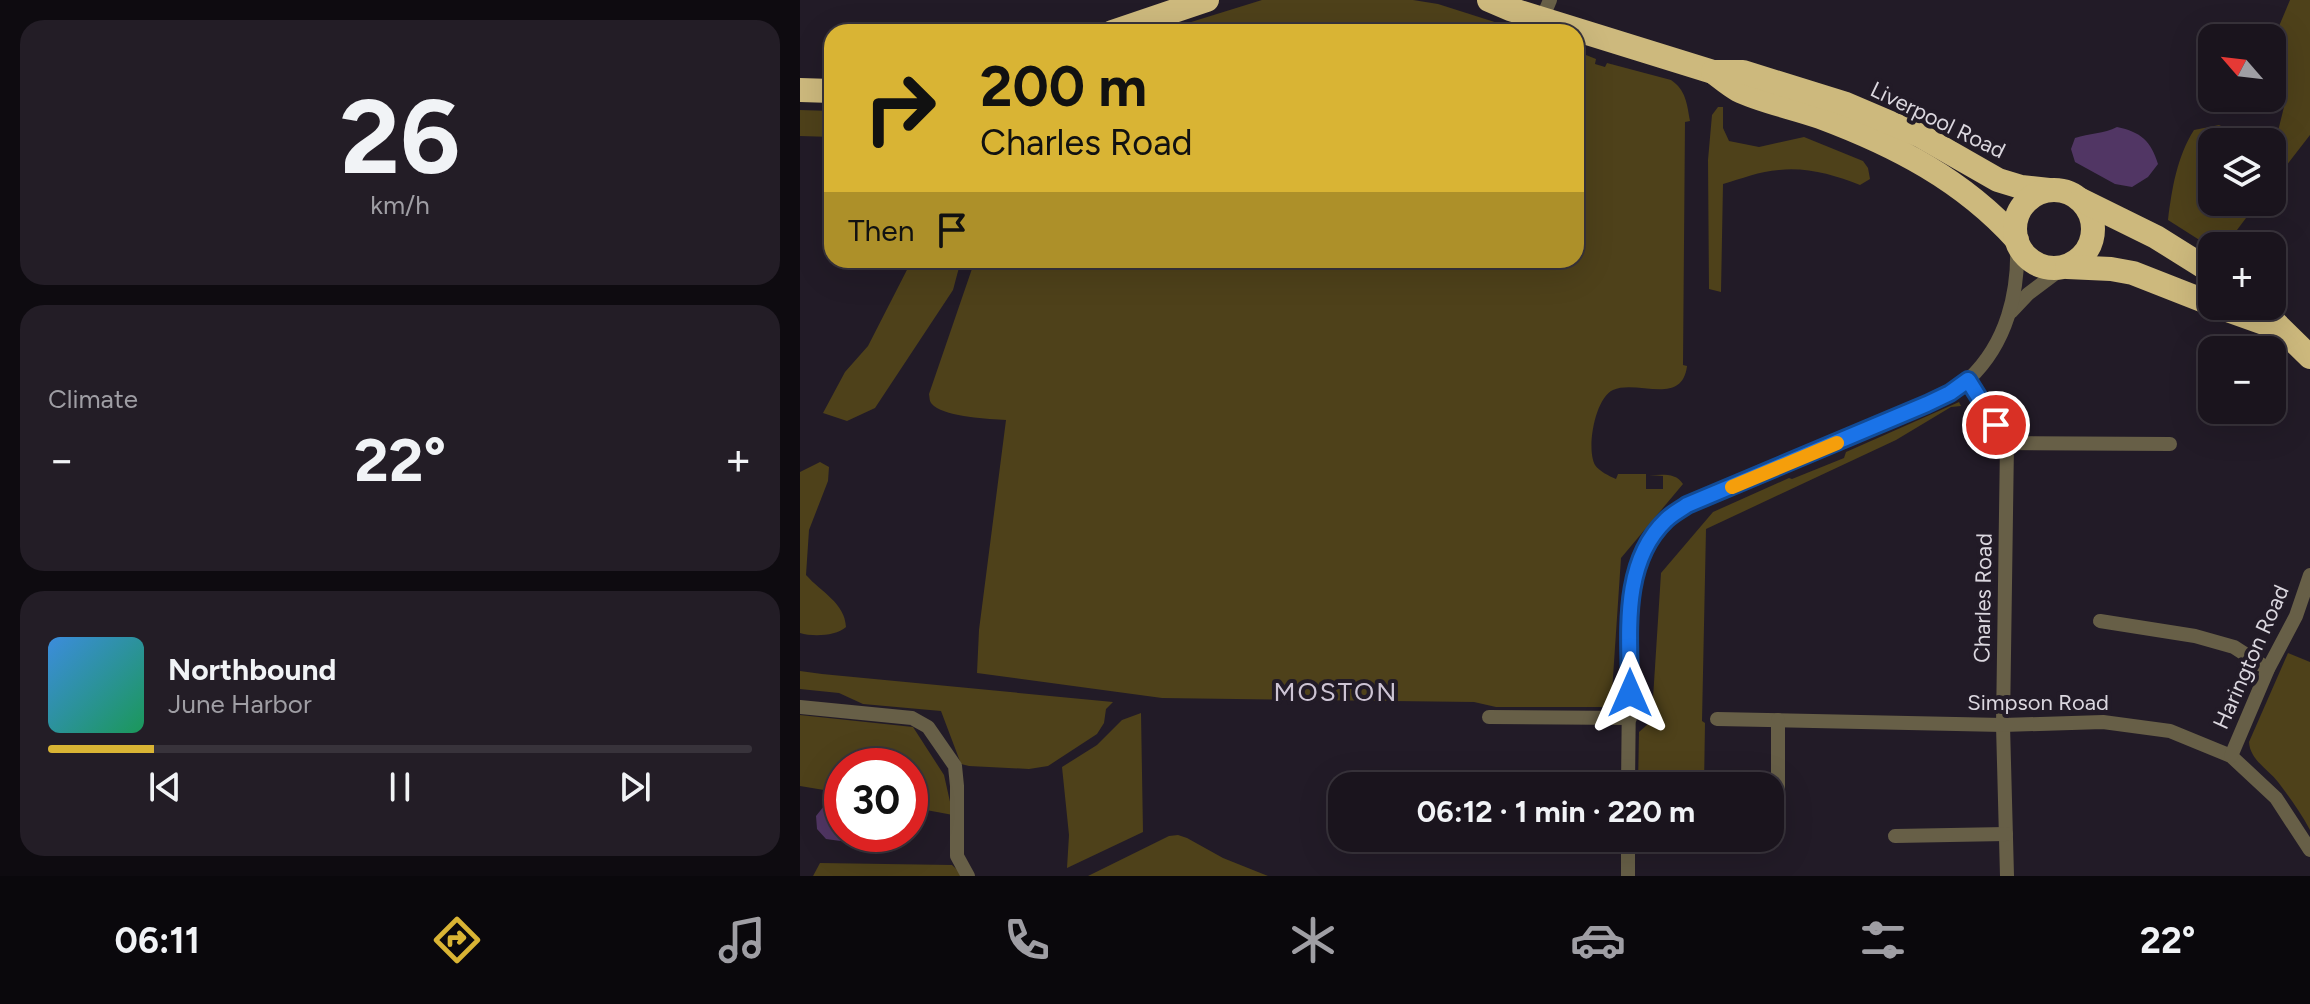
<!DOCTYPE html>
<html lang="en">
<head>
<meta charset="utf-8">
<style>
	:root { --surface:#1a141d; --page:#231d26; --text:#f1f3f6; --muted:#9f9ea4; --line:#38333b; --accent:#d9b434 }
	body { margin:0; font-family:Figtree,sans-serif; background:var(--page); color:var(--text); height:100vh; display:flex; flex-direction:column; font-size:30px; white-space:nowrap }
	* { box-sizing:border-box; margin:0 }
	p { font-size:26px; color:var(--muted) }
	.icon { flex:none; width:44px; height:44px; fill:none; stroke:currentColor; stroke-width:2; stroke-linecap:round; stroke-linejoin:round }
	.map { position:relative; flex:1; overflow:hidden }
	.sheet { display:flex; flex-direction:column; gap:20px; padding:20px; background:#0e0b10; width:800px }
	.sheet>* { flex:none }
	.banner { position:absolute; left:24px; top:24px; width:760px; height:244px; border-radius:24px; box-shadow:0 8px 32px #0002,0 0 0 2px var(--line); background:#d9b434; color:#111; overflow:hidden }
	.needle { width:52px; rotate:298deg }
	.tools { position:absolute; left:1398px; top:24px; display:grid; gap:16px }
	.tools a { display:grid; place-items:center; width:88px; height:88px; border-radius:16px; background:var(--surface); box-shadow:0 8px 32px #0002,0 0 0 2px var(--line); font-size:40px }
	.speed { position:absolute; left:24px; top:748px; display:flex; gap:16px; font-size:40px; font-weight:700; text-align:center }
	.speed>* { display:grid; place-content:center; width:104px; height:104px; border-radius:50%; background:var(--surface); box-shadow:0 8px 32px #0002,0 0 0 2px var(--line); line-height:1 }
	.speed .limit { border:12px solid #d22; background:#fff; color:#111 }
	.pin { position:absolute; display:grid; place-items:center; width:68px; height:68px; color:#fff; margin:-34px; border:4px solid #fff; border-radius:50%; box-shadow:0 2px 8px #0007 }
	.me { position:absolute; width:88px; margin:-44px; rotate:0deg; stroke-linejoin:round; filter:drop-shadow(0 0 6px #0008) }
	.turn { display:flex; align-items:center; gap:28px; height:168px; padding:0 24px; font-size:36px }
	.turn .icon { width:104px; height:104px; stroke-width:2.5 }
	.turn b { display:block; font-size:56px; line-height:68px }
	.then { display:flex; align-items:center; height:76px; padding:0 24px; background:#0003; gap:16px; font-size:30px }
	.big { font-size:60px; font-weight:700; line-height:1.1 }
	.sheet .tile { flex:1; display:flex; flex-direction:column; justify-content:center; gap:12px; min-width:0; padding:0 28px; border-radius:24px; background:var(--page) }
	.sheet .dial { align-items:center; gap:0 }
	.dial b { font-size:104px; line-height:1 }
	.song { display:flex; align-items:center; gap:24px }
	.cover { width:96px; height:96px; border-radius:12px; background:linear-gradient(135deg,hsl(210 70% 55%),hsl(150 70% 35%)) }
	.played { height:8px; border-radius:4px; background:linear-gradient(90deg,var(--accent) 15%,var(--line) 15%) }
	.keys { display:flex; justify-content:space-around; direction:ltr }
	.heat { display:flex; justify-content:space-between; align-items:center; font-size:44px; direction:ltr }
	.trip { position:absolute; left:528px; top:772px; width:456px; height:80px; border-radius:24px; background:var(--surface); box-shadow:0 8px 32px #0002,0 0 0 2px var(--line); font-weight:700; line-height:80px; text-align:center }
	.dock { display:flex; height:128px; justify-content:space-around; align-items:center; background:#0a080c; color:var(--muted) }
	.dock .icon { width:56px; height:56px }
	.dock .current { color:var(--accent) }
	.dock b { font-size:36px; color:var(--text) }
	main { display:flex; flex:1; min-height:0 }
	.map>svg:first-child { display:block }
	.green { fill:#4e411a }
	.water { fill:#513664 }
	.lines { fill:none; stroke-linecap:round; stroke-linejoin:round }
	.street { stroke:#675f47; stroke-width:14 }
	.highway { stroke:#cdb97d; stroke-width:24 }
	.route-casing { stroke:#114b97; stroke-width:20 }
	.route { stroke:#1a73e8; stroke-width:14 }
	.slow { stroke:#f59e0b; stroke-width:14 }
	.labels { text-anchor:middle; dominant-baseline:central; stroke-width:8; stroke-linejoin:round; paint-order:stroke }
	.street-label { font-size:22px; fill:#dbd7df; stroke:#221b27 }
	.quarter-label { font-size:26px; letter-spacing:2px; fill:#cdc4d4; stroke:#221b27 }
</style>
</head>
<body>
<main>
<section class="sheet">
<div class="tile dial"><b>26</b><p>km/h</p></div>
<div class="tile"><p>Climate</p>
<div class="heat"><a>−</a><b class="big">22°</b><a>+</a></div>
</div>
<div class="tile">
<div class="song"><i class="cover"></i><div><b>Northbound</b><p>June Harbor</p></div></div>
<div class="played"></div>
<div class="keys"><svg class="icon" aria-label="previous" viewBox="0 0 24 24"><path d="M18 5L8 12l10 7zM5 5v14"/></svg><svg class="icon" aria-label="pause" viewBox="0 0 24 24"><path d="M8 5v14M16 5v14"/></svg><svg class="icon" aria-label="next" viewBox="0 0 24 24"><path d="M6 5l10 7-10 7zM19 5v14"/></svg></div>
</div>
</section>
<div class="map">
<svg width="1510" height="876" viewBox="0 0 1510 876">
	<rect width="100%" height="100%" fill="#221b27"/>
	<g class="green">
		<path d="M462,0H613L638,4L726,32H530C513,28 495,20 480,32H359Z"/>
		<path d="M1490,0H1510V135L1472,184L1470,142L1476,139L1484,107L1467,98H1472V43Z"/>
		<path d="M776,51L796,59L795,64L805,67L807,63L871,80C886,90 887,104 890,121L885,122L883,365L887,366C882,407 837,379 813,390C795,398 786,449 795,465C799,471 809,476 816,479L818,474H846V489H863V476L849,475C861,475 876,472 883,484L821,558L811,707H696L674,702L362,698L177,673L179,630L206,420C189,419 148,417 134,406C129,402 130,400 129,394L175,260H776Z"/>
		<path d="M918,107H923V128L929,141L959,147L1004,137L1063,161L1068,168L1070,179L1060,185C1034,175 1007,167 979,170C960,171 941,179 923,184L921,292L909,289L908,160L912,115Z"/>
		<path d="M0,110L32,111V137L0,136Z"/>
		<path d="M1419,125L1453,142H1412V202H1458L1425,246H1412V248L1368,220C1372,188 1377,157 1394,130Z"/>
		<path d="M112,260H161L153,290L75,408L47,421L23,413L45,372L68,346Z"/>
		<path d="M1159,402L1161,406L1151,407L1096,440L906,529L902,721L905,723L904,786H838L839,732L848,724L852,714L861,573L913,512L989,478L992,479L1044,458L1046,452Z"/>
		<path d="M20,462L29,467L28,481L9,530L6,575C21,592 45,603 46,627C36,636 13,637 0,633V472Z"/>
		<path d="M1488,653L1510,662V830C1501,813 1490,798 1478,782C1468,769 1450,760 1449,742Z"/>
		<path d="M0,671L22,674L313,702L306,709L304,723L297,734L248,766L229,769L169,766L161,764L141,711L63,704L39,693L0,689Z"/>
		<path d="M341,713L343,832L267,868L269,835L262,767L297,745L322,720Z"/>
		<path d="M0,715L113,727L144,775L153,815L110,807V766H42V793L0,786Z"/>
		<path d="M378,835L387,838L423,858L468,876H288L369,836Z"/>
		<path d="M20,863L152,865L164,876H13Z"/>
	</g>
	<g class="water">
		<path d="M1317,127C1341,132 1351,141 1358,164L1348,177L1332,187L1315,184L1275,162L1271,149L1275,138C1289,133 1304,134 1317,127Z"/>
		<path d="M24,806L42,810V834H91L84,847L26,839L17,829L16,816Z"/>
	</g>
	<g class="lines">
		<g class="street">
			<path d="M742,19L750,0"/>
			<path d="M1211,312L1228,294L1264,267"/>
			<path d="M1168,380L1207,443L1203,725L1207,876"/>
			<path d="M1207,443L1370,444"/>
			<path d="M1300,621L1395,636L1434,647L1468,669"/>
			<path d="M0,707L112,718L128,727L155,766L157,786V856L168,876"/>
			<path d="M689,717L830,718"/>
			<path d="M917,719L1203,725L1303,722L1370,731L1431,756L1476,798L1510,850"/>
			<path d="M978,720V821"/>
			<path d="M1431,756L1468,669L1496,616L1510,575"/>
			<path d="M828,786L830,598L838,567L849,543L866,520L887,505L1127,404C1142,397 1157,390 1169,379C1207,343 1219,292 1217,243"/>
			<path d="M1095,836L1206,834"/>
			<path d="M828,838V876"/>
		</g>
		<g class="highway">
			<path d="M689,0L710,9L913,72C921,78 929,85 938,90C960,101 995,108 1020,117C1095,145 1163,180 1217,240"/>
			<path d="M312,32L407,0"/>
			<path d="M913,72H943L1046,104L1121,136L1198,180L1221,187L1249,190"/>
			<path d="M0,90L32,91"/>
			<circle cx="1254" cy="229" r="39"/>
			<path d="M1281,200L1356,237L1412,272"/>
			<path d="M1267,267L1311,269L1333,273L1412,304"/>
			<path d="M1416,306L1475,327"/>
			<path d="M1458,306L1510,357"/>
		</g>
	</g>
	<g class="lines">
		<defs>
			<path id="route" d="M830,693C830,636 820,564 866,520C872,514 880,510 887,505L1127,404L1150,393L1168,380L1196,425"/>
		</defs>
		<use href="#route" class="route-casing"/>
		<use href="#route" class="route"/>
		<path class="slow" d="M932,487L1037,443"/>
	</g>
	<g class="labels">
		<g class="street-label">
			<text transform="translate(1138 120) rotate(26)">Liverpool Road</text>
			<text transform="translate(1183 598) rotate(-89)">Charles Road</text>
			<text transform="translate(1451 657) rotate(-66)">Harington Road</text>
			<text x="1238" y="702">Simpson Road</text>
		</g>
		<g class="quarter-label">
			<text x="536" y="692">MOSTON</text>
		</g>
	</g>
</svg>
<div class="tools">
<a><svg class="needle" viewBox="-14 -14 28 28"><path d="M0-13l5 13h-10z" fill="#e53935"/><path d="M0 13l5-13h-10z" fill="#9f9ea4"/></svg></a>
<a><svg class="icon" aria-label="layers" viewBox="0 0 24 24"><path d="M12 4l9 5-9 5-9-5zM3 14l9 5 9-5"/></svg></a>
<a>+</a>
<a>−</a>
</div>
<div class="speed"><div class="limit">30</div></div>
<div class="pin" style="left:1196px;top:425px;background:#d93025"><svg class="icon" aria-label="arrive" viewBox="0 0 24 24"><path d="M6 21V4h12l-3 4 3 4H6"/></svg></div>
<svg class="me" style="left:830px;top:693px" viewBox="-20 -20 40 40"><path d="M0-17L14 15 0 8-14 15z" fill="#1a73e8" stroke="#fff" stroke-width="4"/></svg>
<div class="trip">06:12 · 1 min · 220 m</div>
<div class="banner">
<div class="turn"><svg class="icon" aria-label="right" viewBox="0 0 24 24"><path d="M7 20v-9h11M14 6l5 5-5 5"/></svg><div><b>200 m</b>Charles Road</div></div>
<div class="then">Then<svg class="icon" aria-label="arrive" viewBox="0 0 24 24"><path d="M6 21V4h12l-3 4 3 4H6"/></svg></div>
</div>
</div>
</main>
<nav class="dock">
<b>06:11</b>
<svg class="icon current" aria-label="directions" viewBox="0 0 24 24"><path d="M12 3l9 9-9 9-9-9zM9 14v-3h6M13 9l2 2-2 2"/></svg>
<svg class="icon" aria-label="music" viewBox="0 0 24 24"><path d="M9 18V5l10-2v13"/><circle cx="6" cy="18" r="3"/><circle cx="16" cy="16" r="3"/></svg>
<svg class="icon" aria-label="phone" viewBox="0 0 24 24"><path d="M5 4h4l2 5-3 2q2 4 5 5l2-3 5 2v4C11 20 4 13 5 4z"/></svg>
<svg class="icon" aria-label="climate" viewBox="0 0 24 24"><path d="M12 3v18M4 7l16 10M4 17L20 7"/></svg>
<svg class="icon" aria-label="car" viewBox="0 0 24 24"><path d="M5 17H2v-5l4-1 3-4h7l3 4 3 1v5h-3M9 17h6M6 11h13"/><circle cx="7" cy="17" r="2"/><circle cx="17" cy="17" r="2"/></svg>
<svg class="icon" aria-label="filters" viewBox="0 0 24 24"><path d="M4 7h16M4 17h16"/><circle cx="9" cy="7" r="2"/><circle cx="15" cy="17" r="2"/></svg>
<b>22°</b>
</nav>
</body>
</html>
